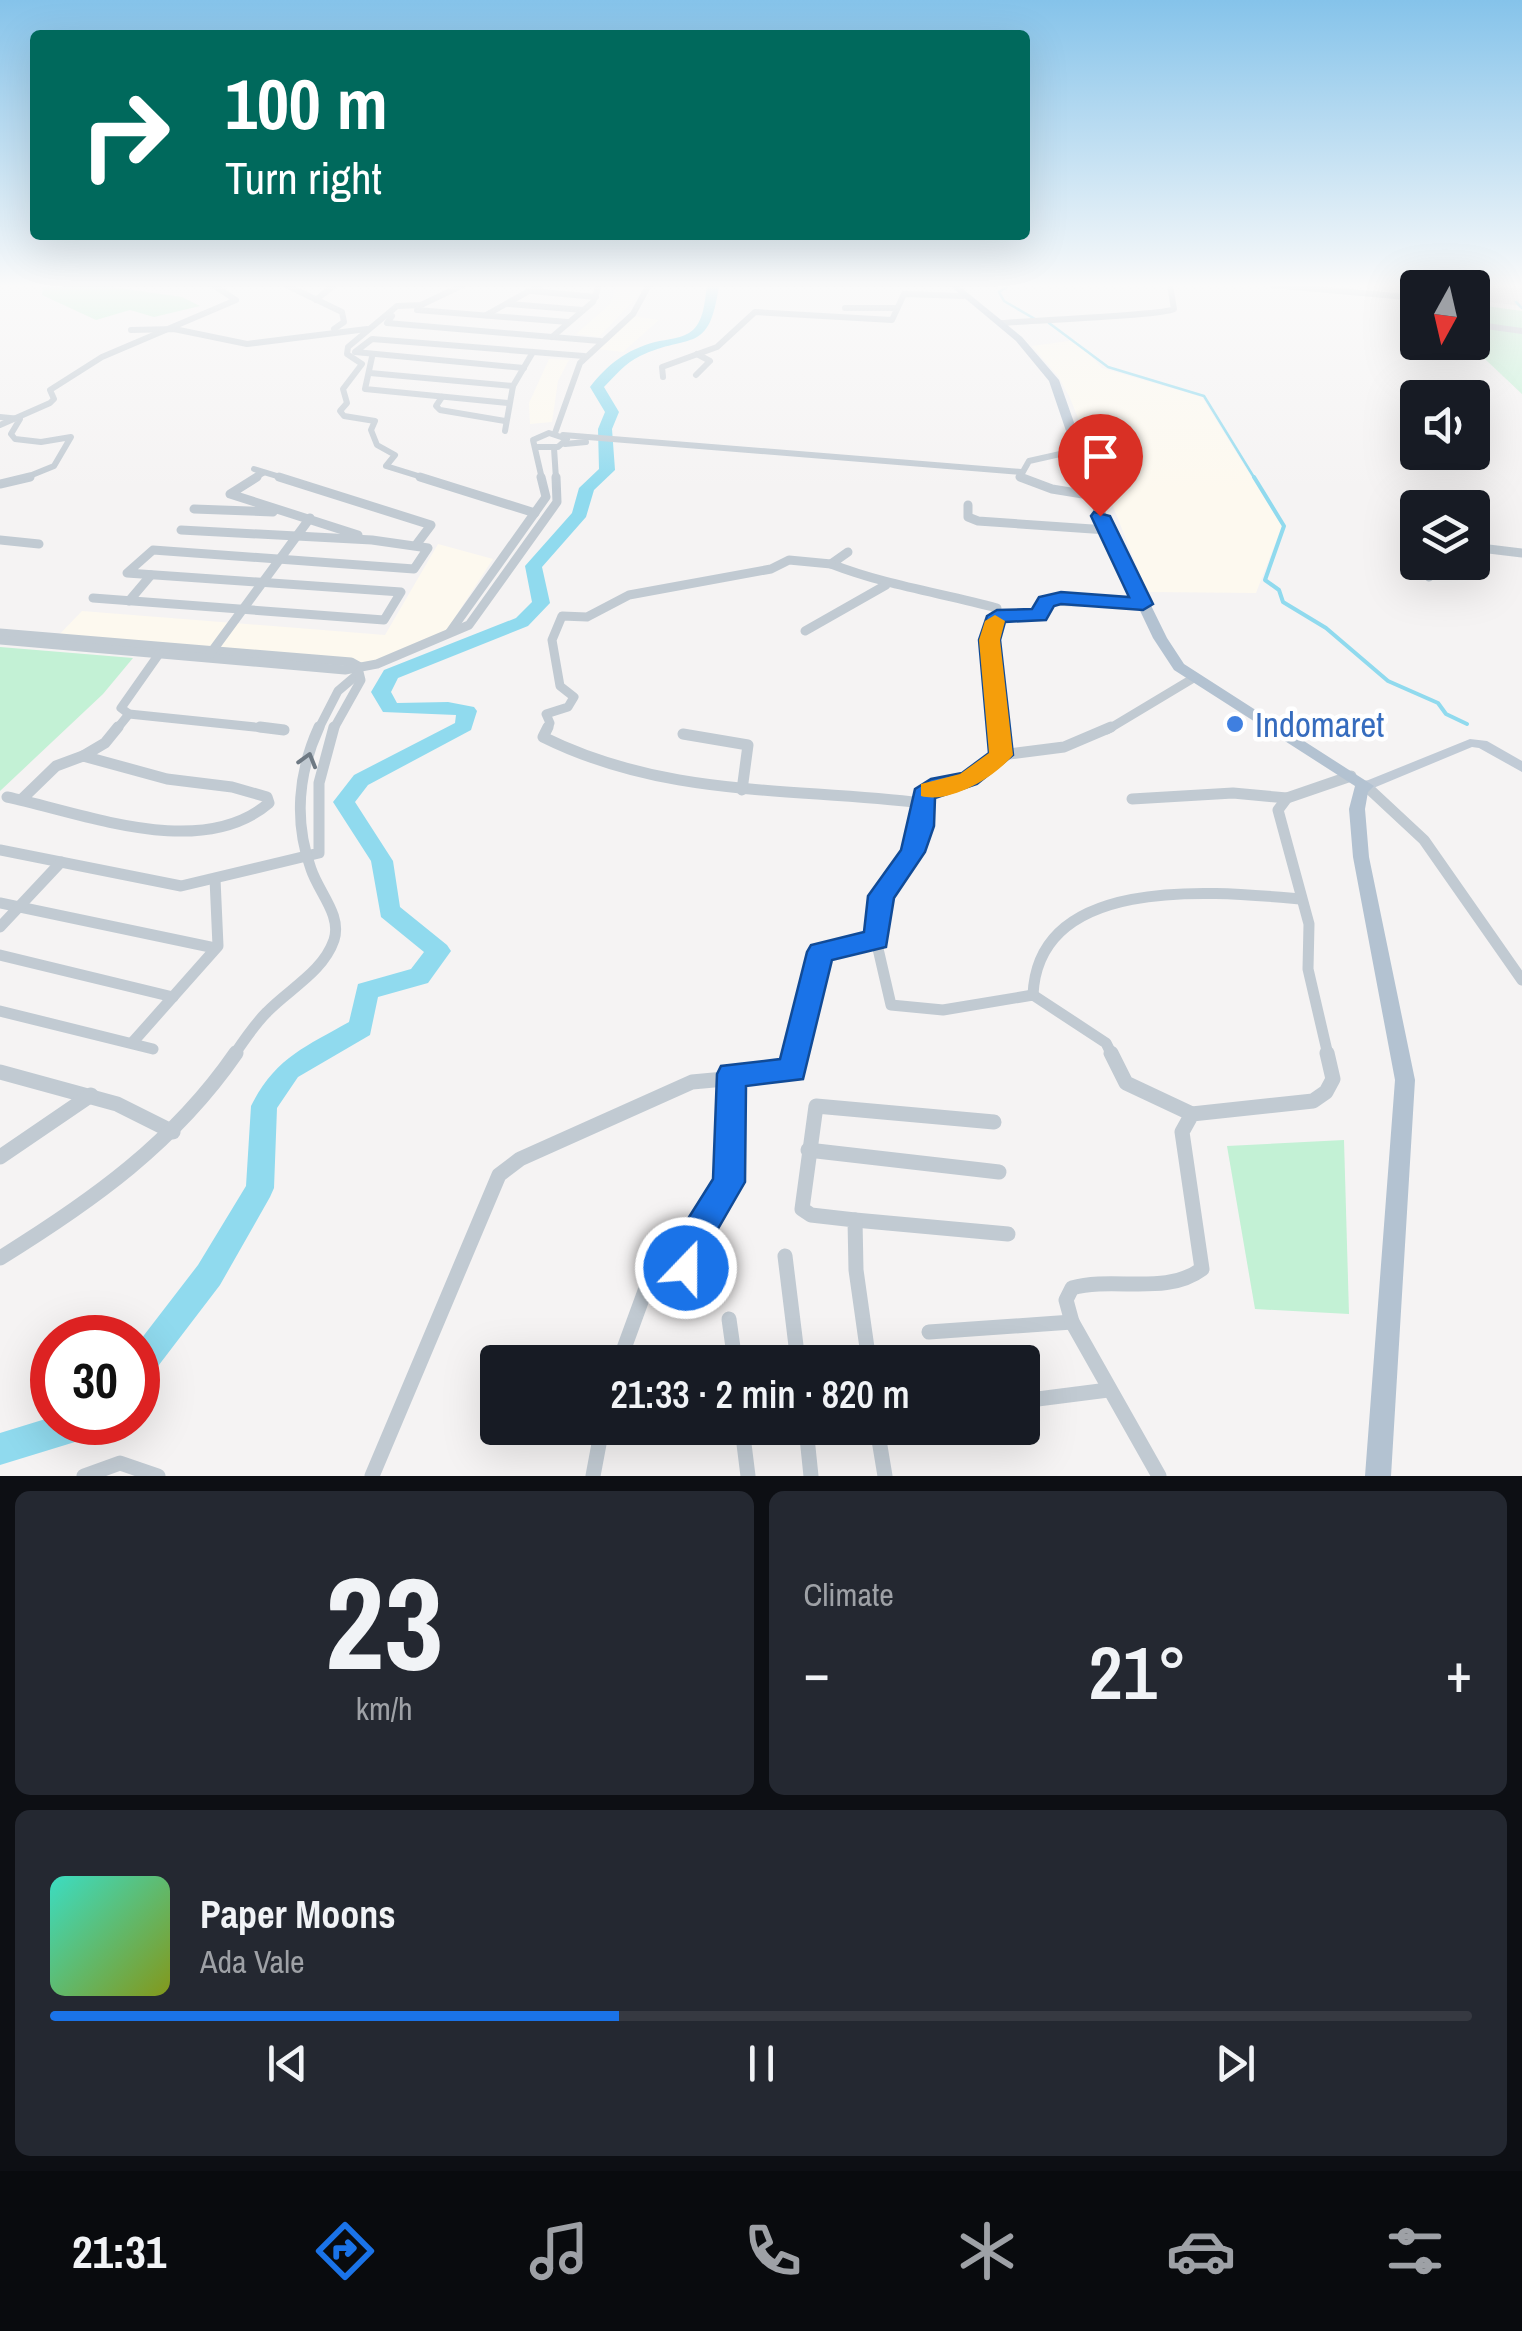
<!DOCTYPE html>
<html lang="en">
<head>
<meta charset="utf-8">
<style>
	:root { --surface:#171b24; --page:#242831; --text:#f1f3f6; --muted:#9ea1a6; --line:#363941; --accent:#1a73e8 }
	body { margin:0; font-family:"Archivo Narrow",sans-serif; background:var(--page); color:var(--text); height:100vh; display:flex; flex-direction:column; font-size:38px; white-space:nowrap }
	* { box-sizing:border-box; margin:0 }
	p { font-size:32px; color:var(--muted) }
	.icon { flex:none; width:55px; height:55px; fill:none; stroke:currentColor; stroke-width:2; stroke-linecap:round; stroke-linejoin:round }
	.map { position:relative; height:1476px; overflow:hidden }
	.details { display:flex; flex-direction:column; gap:15px; padding:15px; background:#0d0f14; flex:1 }
	.details>* { flex:none }
	.top-card { position:absolute; left:30px; top:30px; width:1000px; height:210px; border-radius:10px; box-shadow:0 10px 40px #0002; background:#00695c; color:#fff; overflow:hidden }
	.needle { width:65px; rotate:188deg }
	.buttons { position:absolute; left:1400px; top:270px; display:grid; gap:20px }
	.buttons a { display:grid; place-items:center; width:90px; height:90px; border-radius:10px; background:var(--surface); box-shadow:0 10px 40px #0002; font-size:50px }
	.speed { position:absolute; left:30px; top:1315px; display:flex; gap:20px; font-size:50px; font-weight:700; text-align:center }
	.speed>* { display:grid; place-content:center; width:130px; height:130px; border-radius:50%; background:var(--surface); box-shadow:0 10px 40px #0002; line-height:1 }
	.speed .limit { border:15px solid #d22; background:#fff; color:#111 }
	.pin { position:absolute; display:grid; place-items:center; width:85px; height:85px; color:#fff; margin:-102px -42px; border-radius:50% 50% 50% 0; rotate:-45deg; box-shadow:0 0 10px #0007 }
	.pin .icon { rotate:45deg }
	.me { position:absolute; width:110px; margin:-55px; rotate:22deg; stroke-linejoin:round; filter:drop-shadow(0 0 8px #0008) }
	.turn { display:flex; align-items:center; gap:35px; height:210px; padding:0 30px; font-size:45px }
	.turn .icon { width:130px; height:130px; stroke-width:2.5 }
	.turn b { display:block; font-size:70px; line-height:85px }
	.big { font-size:75px; font-weight:600; line-height:1.1 }
	.details .card { flex:1; display:flex; flex-direction:column; justify-content:center; gap:15px; min-width:0; padding:0 35px; border-radius:15px; background:var(--page) }
	.details .dial { align-items:center; gap:0 }
	.dial b { font-size:130px; line-height:1 }
	.song { display:flex; align-items:center; gap:30px }
	.cover { width:120px; height:120px; border-radius:15px; background:linear-gradient(135deg,hsl(170 70% 55%),hsl(70 70% 35%)) }
	.played { height:10px; border-radius:5px; background:linear-gradient(90deg,var(--accent) 40%,var(--line) 40%) }
	.keys { display:flex; justify-content:space-around; direction:ltr }
	.heat { display:flex; justify-content:space-between; align-items:center; font-size:55px; direction:ltr }
	.details .tiles { flex:1; display:grid; gap:15px; grid-template-columns:1fr 1fr }
	.card:last-child { grid-column:span 2 }
	.trip { position:absolute; left:480px; top:1345px; width:560px; height:100px; border-radius:10px; background:var(--surface); box-shadow:0 10px 40px #0002; font-weight:600; line-height:100px; text-align:center }
	.menu { display:flex; height:160px; justify-content:space-around; align-items:center; background:#090b0e; color:var(--muted) }
	.menu .icon { width:70px; height:70px }
	.menu .current { color:var(--accent) }
	.menu b { font-size:45px; color:var(--text) }
	.map>svg:first-child { display:block }
	.commercial { fill:#fdf9ef }
	.education { fill:#e6e4e5 }
	.green { fill:#c3f1d5 }
	.lines { fill:none; stroke-linecap:round; stroke-linejoin:round }
	.stream-far1 { stroke:#90daee; stroke-width:2.5 }
	.stream { stroke:#90daee; stroke-width:4 }
	.river { fill:#90daee; fill-rule:evenodd }
	.street-far3 { stroke:#c1cad2; stroke-width:6 }
	.street-far2 { stroke:#c1cad2; stroke-width:9 }
	.street-far1 { stroke:#c1cad2; stroke-width:11 }
	.street { stroke:#c1cad2; stroke-width:15 }
	.secondary { fill:#c1cbd6; fill-rule:evenodd }
	.primary { fill:#b3c2d1; fill-rule:evenodd }
	.oneway { stroke:#6e7983 }
	.route { fill:#1a73e8; stroke:#114b97; stroke-width:2.5 }
	.slow { fill:#f59e0b }
	.shop-dot { fill:#3f7fe0; stroke:#fff; stroke-width:4 }
	.labels { text-anchor:middle; dominant-baseline:central; stroke-width:9; stroke-linejoin:round; paint-order:stroke }
	.shop-label { font-size:35px; fill:#366cbe; stroke:#fff; text-anchor:start }
</style>
</head>
<body>
<div class="map">
<svg width="1522" height="1476" viewBox="0 0 1522 1476">
	<rect width="100%" height="100%" fill="#f5f3f3"/>
	<g class="commercial">
		<path d="M617,285H641V293L599,337L576,334L610,304Z"/>
		<path d="M633,316L659,320L623,352L598,349Z"/>
		<path d="M1076,340L1102,368L1202,397L1282,526L1256,593L1147,592L1070,398L1058,376L1032,346Z"/>
		<path d="M549,359L569,360L558,381L552,422L530,424L529,403Z"/>
		<path d="M438,544L493,559L446,631L370,663L54,640L82,611L385,635Z"/>
	</g>
	<path class="education" d="M1403,285H1522V306L1473,300L1472,288H1418L1417,296Z"/>
	<g class="green">
		<path d="M98,285L182,297L200,306L154,317L130,310L96,320L42,295L43,287Z"/>
		<path d="M1472,304L1522,311V330L1473,323Z"/>
		<path d="M1473,325L1522,332V394L1468,343L1472,342Z"/>
		<path d="M0,647L133,658L103,694L0,791Z"/>
		<path d="M1344,1140L1349,1314L1255,1309L1227,1146Z"/>
	</g>
	<g class="lines">
		<g class="stream-far1">
			<path d="M1007,287L999,292L1004,301L1035,319"/>
			<path d="M1516,302L1522,308"/>
			<path d="M1049,323L1108,367L1204,396L1255,479"/>
		</g>
		<path class="stream" d="M1254,477L1284,526L1265,580L1279,590L1283,602L1326,628L1388,681L1438,703L1446,714L1467,724"/>
		<g class="river">
			<path d="M707,285H719C709,356 691,332 640,356C625,363 615,376 604,387L619,412L612,429L615,470L594,490L586,517L542,567L550,603L528,626L398,678L391,692L397,703L448,702L474,707L477,711L471,730L368,785L355,802L393,861L400,907L447,945L451,951L428,983L378,997L370,1035L298,1077L277,1108L274,1188L270,1197L220,1285L149,1378L138,1382V1343L198,1265L246,1186L251,1106C275,1058 305,1047 349,1022L358,984L411,969L424,952L381,917L371,861L333,802L354,775L455,723L456,715L383,712L371,692L384,670L516,618L532,602L525,566L572,513L579,488L599,469L598,429L605,412L590,387C608,364 626,350 655,342C667,339 683,339 693,330C704,320 705,300 707,285Z"/>
			<path d="M52,1417V1422H104L99,1433L88,1438L0,1465V1433Z"/>
		</g>
		<g class="street-far3">
			<path d="M286,285L342,312L344,322L334,329"/>
			<path d="M1272,285L1406,297L1418,310"/>
			<path d="M531,291L596,297"/>
			<path d="M316,300L334,285"/>
			<path d="M509,304L583,310"/>
			<path d="M845,308H896"/>
			<path d="M417,310L568,322"/>
			<path d="M486,315L540,285"/>
			<path d="M392,316L387,323L600,341"/>
			<path d="M1001,323C1025,321 1166,315 1174,309L1170,285"/>
			<path d="M1472,324L1522,331"/>
			<path d="M131,330L174,329L247,344L367,329"/>
			<path d="M552,337L593,302L599,285"/>
			<path d="M372,357L365,389L508,403"/>
			<path d="M524,368L355,352L372,339L584,356"/>
			<path d="M370,373L513,386"/>
			<path d="M696,375L710,361L697,354"/>
			<path d="M663,377L662,367L717,347L755,312L892,320L904,294L963,296"/>
			<path d="M442,397L436,406L440,410L505,421"/>
			<path d="M0,417L20,419L11,434L15,439L41,442L71,437L54,466L22,479"/>
			<path d="M0,425L50,403L54,399L50,390L102,357L236,300L213,285"/>
			<path d="M505,431L513,386L533,352"/>
			<path d="M555,433L580,363L633,314L649,285"/>
			<path d="M563,435L1021,472"/>
			<path d="M565,444L586,442"/>
			<path d="M537,447H558L567,439L549,433L533,440L542,479"/>
			<path d="M554,448L556,479"/>
			<path d="M254,469L287,479"/>
			<path d="M253,479L263,473"/>
			<path d="M428,479L386,466L395,455L377,445L371,430L375,421L344,416L340,411L347,403L343,389L362,364L347,354L348,347L397,306L421,305L463,285"/>
			<path d="M1026,479L1020,477L1029,461L1078,450"/>
		</g>
		<g class="street-far2">
			<path d="M257,477L230,494L358,535"/>
			<path d="M279,477L431,525L416,545"/>
			<path d="M420,477L535,513"/>
			<path d="M1020,477L1052,489L1095,496"/>
			<path d="M0,484L30,477"/>
			<path d="M968,505V517L978,521L1107,530"/>
			<path d="M194,509L273,512"/>
			<path d="M0,540L39,544"/>
			<path d="M1472,547L1522,553"/>
			<path d="M848,552L831,564C885,585 941,593 997,608L989,640L998,730"/>
			<path d="M1429,577L1432,562"/>
			<path d="M93,598L384,620L401,592L127,573L153,550L414,569L428,548L372,540L181,530"/>
			<path d="M129,601L151,575"/>
			<path d="M997,616L1039,615L1046,601L1143,604"/>
			<path d="M805,631L886,585"/>
			<path d="M450,632L546,497L541,477"/>
			<path d="M0,633L351,662L360,667"/>
			<path d="M0,640L345,670L377,664L469,625L557,502L556,477"/>
			<path d="M210,654L310,518"/>
			<path d="M129,714L121,708L159,654"/>
			<path d="M116,730L129,714L284,730"/>
			<path d="M318,730L338,691L358,674"/>
			<path d="M333,730L361,680L359,672"/>
			<path d="M547,730L550,723L546,714L568,707L574,697L560,686L552,640L562,616L587,617L629,595L771,569L789,560L831,564"/>
			<path d="M1107,730L1192,679"/>
		</g>
		<g class="street-far1">
			<path d="M260,727L284,730"/>
			<path d="M548,727L543,737C666,798 790,787 922,803"/>
			<path d="M998,727L1001,755"/>
			<path d="M1111,727L1064,747L1001,755L969,779L927,791L912,852L881,896L876,940L891,1005L943,1010L1033,995L1106,1043L1112,1055"/>
			<path d="M683,734L748,745L742,790"/>
			<path d="M83,756L105,743L118,727"/>
			<path d="M1366,786L1424,840L1522,980"/>
			<path d="M7,797C86,814 201,861 269,803L267,797L232,787L167,779L83,756L56,766L21,800"/>
			<path d="M1132,799L1233,793L1287,798"/>
			<path d="M0,850L181,886L319,853V783L334,727"/>
			<path d="M0,903L215,948"/>
			<path d="M0,927L61,862"/>
			<path d="M0,955L173,997"/>
			<path d="M1033,995C1038,872 1218,892 1301,899"/>
			<path d="M0,1011L153,1049"/>
			<path d="M132,1043L218,946L215,879"/>
			<path d="M234,1055C244,1040 254,1025 267,1012C289,989 323,972 334,940C342,915 319,893 311,869C294,822 298,773 319,727"/>
			<path d="M794,1055L820,952L876,940"/>
			<path d="M1328,1055L1308,969L1309,924L1278,810L1287,798L1351,776"/>
		</g>
		<g class="street">
			<path d="M1111,1053L1126,1083L1192,1114"/>
			<path d="M0,1072L117,1104L173,1132"/>
			<path d="M808,1150L999,1172"/>
			<path d="M0,1157L91,1095"/>
			<path d="M855,1220L1008,1234"/>
			<path d="M785,1256L798,1362"/>
			<path d="M0,1258C92,1201 174,1143 236,1053"/>
			<path d="M729,1319L735,1362"/>
			<path d="M929,1332L1072,1322"/>
			<path d="M619,1362L649,1280L657,1274L683,1272L696,1236L729,1182L732,1075"/>
			<path d="M869,1362L856,1270L855,1220L811,1215L802,1209L816,1106L994,1122"/>
			<path d="M1022,1401L1108,1390"/>
			<path d="M742,1428L748,1476"/>
			<path d="M806,1428L811,1476"/>
			<path d="M877,1428L885,1476"/>
			<path d="M84,1476L120,1463L158,1476"/>
			<path d="M372,1476L499,1175L520,1159L692,1082L790,1073L795,1053"/>
			<path d="M593,1476L602,1428"/>
			<path d="M1159,1476L1072,1322L1066,1300L1072,1288C1114,1276 1166,1296 1202,1269L1182,1132L1192,1114L1313,1101L1326,1092L1333,1079L1327,1053"/>
		</g>
		<path class="secondary" d="M1470,739L1487,741L1522,761V772L1479,748L1472,747L1371,789L1366,791L1359,786L1361,783Z"/>
		<path class="primary" d="M949,285H958L1022,337L1059,380L1107,516L1167,638L1184,664L1374,786L1368,792L1365,809L1369,857L1415,1080L1391,1476H1365L1395,1080L1353,857L1349,809L1355,786L1174,670L1153,638L1095,516L1049,381L1016,341Z"/>
	</g>
	<defs><path id="oneway-chevron" d="M-2-3.5L2.5 0L-2 3.5" fill="none" stroke-width="1.6" stroke-linecap="round" stroke-linejoin="round" transform="scale(2.5)"/></defs>
	<use class="oneway" href="#oneway-chevron" transform="translate(308 760) rotate(-74)"/>
	<linearGradient id="sky" x2="0" y2="1"><stop stop-color="#85c3ea"/><stop offset="0.58" stop-color="#fafafa"/><stop offset="1" stop-color="#fafafa" stop-opacity="0"/></linearGradient>
	<rect width="1522" height="492" fill="url(#sky)"/>
	<path class="route" d="M1094,512L1110,516L1153,604L1143,610L1061,604L1054,606L1046,620L1005,622L1000,640L1013,755L977,784L935,798L934,826L925,852L894,898L886,947L832,960L803,1079L746,1086L745,1182L711,1241L698,1279L686,1283L674,1279L669,1268L684,1225L713,1179L717,1074L721,1066L780,1059L807,952L811,945L864,932L868,896L901,850L915,789L931,779L962,773L989,753L979,640L987,616L997,610L1032,609L1039,597L1061,592L1129,597L1091,516Z"/>
	<path class="slow" d="M995,615L1005,621L1000,640L1013,755C995,777 950,804 921,796V784L960,774L989,753L979,640L985,621Z"/>
	<circle class="shop-dot" cx="1235" cy="724" r="10"/>
	<g class="labels">
		<g class="shop-label">
			<text x="1255" y="724">Indomaret</text>
		</g>
	</g>
</svg>
<div class="buttons">
<a><svg class="needle" viewBox="-14 -14 28 28"><path d="M0-13l5 13h-10z" fill="#e53935"/><path d="M0 13l5-13h-10z" fill="#9ea1a6"/></svg></a>
<a><svg class="icon" aria-label="sound" viewBox="0 0 24 24"><path d="M4 9h4l5-4v14l-5-4H4zM17 9q2 3 0 6"/></svg></a>
<a><svg class="icon" aria-label="layers" viewBox="0 0 24 24"><path d="M12 4l9 5-9 5-9-5zM3 14l9 5 9-5"/></svg></a>
</div>
<div class="speed"><div class="limit">30</div></div>
<div class="pin" style="left:1100px;top:516px;background:#d93025"><svg class="icon" aria-label="arrive" viewBox="0 0 24 24"><path d="M6 21V4h12l-3 4 3 4H6"/></svg></div>
<svg class="me" style="left:686px;top:1268px" viewBox="-20 -20 40 40"><circle r="17" fill="#1a73e8" stroke="#fff" stroke-width="3"/><path d="M0-11L8 9 0 5-8 9z" fill="#fff"/></svg>
<div class="trip">21:33 · 2 min · 820 m</div>
<div class="top-card">
<div class="turn"><svg class="icon" aria-label="right" viewBox="0 0 24 24"><path d="M7 20v-9h11M14 6l5 5-5 5"/></svg><div><b>100 m</b>Turn right</div></div>
</div>
</div>
<section class="details">
<div class="tiles">
<div class="card dial"><b>23</b><p>km/h</p></div>
<div class="card"><p>Climate</p>
<div class="heat"><a>−</a><b class="big">21°</b><a>+</a></div>
</div>
<div class="card">
<div class="song"><i class="cover"></i><div><b>Paper Moons</b><p>Ada Vale</p></div></div>
<div class="played"></div>
<div class="keys"><svg class="icon" aria-label="previous" viewBox="0 0 24 24"><path d="M18 5L8 12l10 7zM5 5v14"/></svg><svg class="icon" aria-label="pause" viewBox="0 0 24 24"><path d="M8 5v14M16 5v14"/></svg><svg class="icon" aria-label="next" viewBox="0 0 24 24"><path d="M6 5l10 7-10 7zM19 5v14"/></svg></div>
</div>
</div>
</section>
<nav class="menu">
<b>21:31</b>
<svg class="icon current" aria-label="directions" viewBox="0 0 24 24"><path d="M12 3l9 9-9 9-9-9zM9 14v-3h6M13 9l2 2-2 2"/></svg>
<svg class="icon" aria-label="music" viewBox="0 0 24 24"><path d="M9 18V5l10-2v13"/><circle cx="6" cy="18" r="3"/><circle cx="16" cy="16" r="3"/></svg>
<svg class="icon" aria-label="phone" viewBox="0 0 24 24"><path d="M5 4h4l2 5-3 2q2 4 5 5l2-3 5 2v4C11 20 4 13 5 4z"/></svg>
<svg class="icon" aria-label="climate" viewBox="0 0 24 24"><path d="M12 3v18M4 7l16 10M4 17L20 7"/></svg>
<svg class="icon" aria-label="car" viewBox="0 0 24 24"><path d="M5 17H2v-5l4-1 3-4h7l3 4 3 1v5h-3M9 17h6M6 11h13"/><circle cx="7" cy="17" r="2"/><circle cx="17" cy="17" r="2"/></svg>
<svg class="icon" aria-label="filters" viewBox="0 0 24 24"><path d="M4 7h16M4 17h16"/><circle cx="9" cy="7" r="2"/><circle cx="15" cy="17" r="2"/></svg>
</nav>
</body>
</html>
